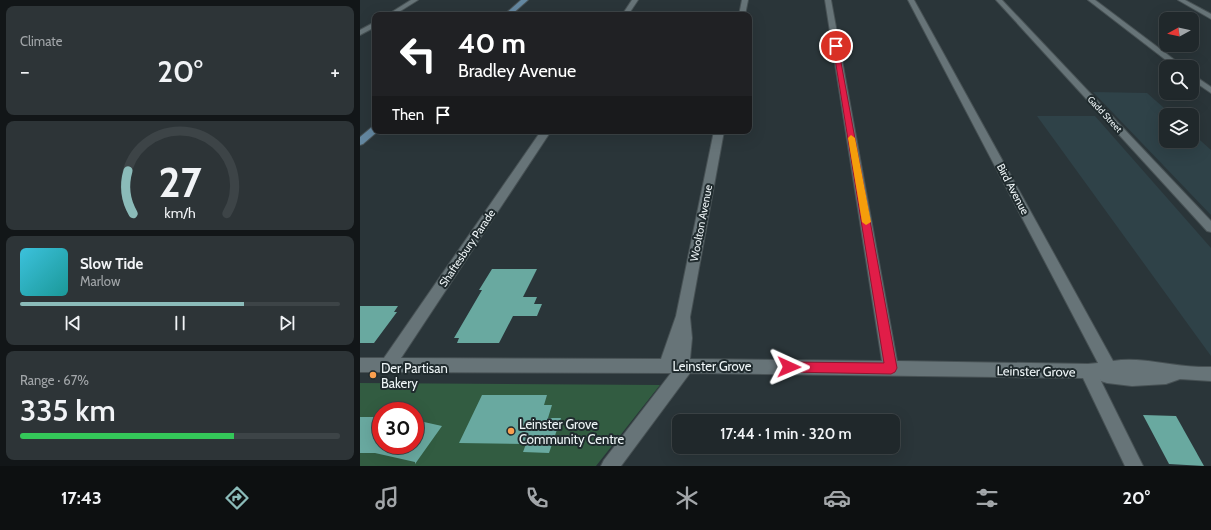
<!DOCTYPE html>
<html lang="en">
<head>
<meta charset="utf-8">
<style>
	:root { --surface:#20282b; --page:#2d3437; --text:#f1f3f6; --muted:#a2a6a9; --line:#3d4447; --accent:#8bbbb9 }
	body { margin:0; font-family:Cabin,sans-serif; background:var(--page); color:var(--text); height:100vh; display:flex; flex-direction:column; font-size:15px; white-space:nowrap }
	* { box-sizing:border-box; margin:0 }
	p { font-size:13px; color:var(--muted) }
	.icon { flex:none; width:22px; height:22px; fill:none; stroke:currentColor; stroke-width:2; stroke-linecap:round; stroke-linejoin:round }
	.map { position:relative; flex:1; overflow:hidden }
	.drawer { display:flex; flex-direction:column; gap:6px; padding:6px; background:#121618; width:360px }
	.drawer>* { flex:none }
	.hud { position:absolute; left:12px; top:12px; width:380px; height:122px; border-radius:8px; box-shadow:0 4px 16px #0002,0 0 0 1px var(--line); background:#202124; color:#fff; overflow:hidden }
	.needle { width:26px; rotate:262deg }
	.tools { position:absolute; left:799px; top:12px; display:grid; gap:8px }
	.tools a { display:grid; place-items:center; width:40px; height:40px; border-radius:8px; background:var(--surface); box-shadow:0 4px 16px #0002,0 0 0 1px var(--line); font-size:20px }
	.speed { position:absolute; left:12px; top:402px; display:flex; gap:8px; font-size:20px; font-weight:700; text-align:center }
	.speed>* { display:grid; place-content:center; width:52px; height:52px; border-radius:50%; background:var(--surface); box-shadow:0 4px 16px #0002,0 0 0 1px var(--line); line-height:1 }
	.speed .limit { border:6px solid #d22; background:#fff; color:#111 }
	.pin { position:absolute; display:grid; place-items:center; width:34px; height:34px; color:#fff; margin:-17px; border:2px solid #fff; border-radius:50%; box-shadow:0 1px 4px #0007 }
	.me { position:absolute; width:44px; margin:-22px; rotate:91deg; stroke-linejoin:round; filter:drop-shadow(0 0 3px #0008) }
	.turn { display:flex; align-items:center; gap:14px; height:84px; padding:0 20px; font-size:18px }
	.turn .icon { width:52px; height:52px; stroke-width:2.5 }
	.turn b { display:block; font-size:28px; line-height:34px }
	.then { display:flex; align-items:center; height:38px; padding:0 20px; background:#0003; gap:8px; font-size:15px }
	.big { font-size:30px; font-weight:600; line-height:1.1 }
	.drawer .widget { flex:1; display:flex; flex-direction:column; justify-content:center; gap:6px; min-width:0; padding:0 14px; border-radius:8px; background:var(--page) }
	.drawer .dial { align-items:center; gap:0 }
	.dial svg { height:104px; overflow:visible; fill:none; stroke:var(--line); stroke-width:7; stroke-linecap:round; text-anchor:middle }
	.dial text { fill:var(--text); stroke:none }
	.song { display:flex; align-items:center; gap:12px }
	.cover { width:48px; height:48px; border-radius:6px; background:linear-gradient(135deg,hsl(190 70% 55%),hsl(180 70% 35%)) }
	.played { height:4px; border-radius:2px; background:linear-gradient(90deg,var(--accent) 70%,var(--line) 70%) }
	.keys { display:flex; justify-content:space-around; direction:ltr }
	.heat { display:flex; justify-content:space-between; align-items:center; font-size:22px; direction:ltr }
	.charge { height:6px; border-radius:3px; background:linear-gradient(90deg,#34c759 67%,var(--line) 0) }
	.trip { position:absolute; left:312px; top:414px; width:228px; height:40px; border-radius:8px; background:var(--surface); box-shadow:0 4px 16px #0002,0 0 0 1px var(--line); font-weight:600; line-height:40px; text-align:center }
	.menu { display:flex; height:64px; justify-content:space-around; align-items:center; background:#0d1011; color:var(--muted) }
	.menu .icon { width:28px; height:28px }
	.menu .active { color:var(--accent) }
	.menu b { font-size:18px; color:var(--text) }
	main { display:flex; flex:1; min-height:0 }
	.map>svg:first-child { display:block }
	.built { fill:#2f4248 }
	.green { fill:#325c41; fill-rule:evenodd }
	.building { fill:#69a9a0 }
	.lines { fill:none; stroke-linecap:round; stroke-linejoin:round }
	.street-casing { stroke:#475154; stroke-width:2 }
	.secondary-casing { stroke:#475154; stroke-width:2 }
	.street { fill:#677478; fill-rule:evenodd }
	.secondary { fill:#6487a0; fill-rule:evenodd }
	.route { fill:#e11d48; stroke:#92132f }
	.slow { fill:#f59e0b }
	.poi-dot { fill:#fa9f4e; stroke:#202b2e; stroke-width:1.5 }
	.labels { text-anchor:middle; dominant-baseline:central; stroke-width:4; stroke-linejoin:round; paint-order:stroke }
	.far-street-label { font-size:9px; fill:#eef5f7; stroke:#202b2e }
	.street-label { font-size:11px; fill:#eef5f7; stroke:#202b2e }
	.near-street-label { font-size:13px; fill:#eef5f7; stroke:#202b2e }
	.near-poi-label { font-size:13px; fill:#eef5f7; stroke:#202b2e; text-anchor:start }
</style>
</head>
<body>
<main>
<section class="drawer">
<div class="widget"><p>Climate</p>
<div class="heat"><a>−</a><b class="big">20°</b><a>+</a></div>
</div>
<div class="widget dial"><svg viewBox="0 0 100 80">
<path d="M14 69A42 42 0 1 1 86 69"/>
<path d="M14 69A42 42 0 0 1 10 36" stroke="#8bbbb9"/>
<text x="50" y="56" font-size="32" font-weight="700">27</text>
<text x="50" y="72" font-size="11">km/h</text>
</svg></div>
<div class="widget">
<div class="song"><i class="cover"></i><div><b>Slow Tide</b><p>Marlow</p></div></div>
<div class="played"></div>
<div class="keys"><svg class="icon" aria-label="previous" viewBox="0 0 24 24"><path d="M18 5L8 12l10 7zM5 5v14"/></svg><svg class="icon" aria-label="pause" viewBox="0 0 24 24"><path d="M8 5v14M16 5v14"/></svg><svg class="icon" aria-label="next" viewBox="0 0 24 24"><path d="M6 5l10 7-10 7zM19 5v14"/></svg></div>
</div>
<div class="widget"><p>Range · 67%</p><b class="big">335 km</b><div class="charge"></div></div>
</section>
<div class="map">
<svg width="851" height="466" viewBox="0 0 851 466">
	<rect width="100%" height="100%" fill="#2a3539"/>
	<g class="built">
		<path d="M733,92L787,93L812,115H806V141H832V133L851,150V215Z"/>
		<path d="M677,116H735L851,248V356Z"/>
	</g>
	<path class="green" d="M0,383L300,385L236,466H0ZM21,411H55V445H21Z"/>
	<g class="building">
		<path d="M132,269H177L163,297H177L174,304H182L177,316H153L139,343H97L99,338H94L122,290H119Z"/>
		<path d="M0,306H38L34,312H37L14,343H0Z"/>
		<path d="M122,395H187L184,405H192L188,418H201L189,453L163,452L166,444L99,443Z"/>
		<path d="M783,415L816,416L844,466L809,464Z"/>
		<path d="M0,417H21V445H55V420L82,426L55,464V462L15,453H0Z"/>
	</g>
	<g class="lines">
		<defs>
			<g id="street">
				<path d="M51,0H58L34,15H27Z"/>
				<path d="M272,0H278L268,15H262Z"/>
				<path d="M382,0H388L385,15H379Z"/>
				<path d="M465,0H471L537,361L728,364L738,363L548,0H554L753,361C778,357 801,364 826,366C834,367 843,367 851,367V381L820,379L806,384L772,386L747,383L741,381L739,377L783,466H765L723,378L330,373L261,466H241L244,460L311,373L0,372V358H24L181,131H191L41,358L301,359L316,316L354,131H364L330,317L332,338L330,359L522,361Z"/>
				<path d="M636,0H642L851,221V232L847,231Z"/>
				<path d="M728,0H735L824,67H815Z"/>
				<path d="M818,0H825L851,14V19Z"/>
				<path d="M15,22V27L0,35V30Z"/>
				<path d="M832,74L851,87V93L832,80Z"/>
			</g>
			<g id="secondary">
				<path d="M161,0H168L151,15H144Z"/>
				<path d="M15,126V131H18L3,144L0,145V137L12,127Z"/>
			</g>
		</defs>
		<use href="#street" class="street-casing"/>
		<use href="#secondary" class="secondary-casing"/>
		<use href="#street" class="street"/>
		<use href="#secondary" class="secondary"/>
	</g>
	<path class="route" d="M476,44L478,46L537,368L535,372L531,374L429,372L425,371L423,367L425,363L429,362L524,363L473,46Z"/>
	<path class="slow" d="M491,135L495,138L511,222L506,225L502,222L488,138Z"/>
	<g class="poi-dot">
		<circle cx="13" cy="375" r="4"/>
		<circle cx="151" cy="431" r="4"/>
	</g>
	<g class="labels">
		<g class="far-street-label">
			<text transform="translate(745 114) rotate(47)">Gadd Street</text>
		</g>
		<g class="street-label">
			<text transform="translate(653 189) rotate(62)">Bird Avenue</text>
			<text transform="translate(341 223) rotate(-79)">Woolton Avenue</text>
			<text transform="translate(107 248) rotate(-56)">Shaftesbury Parade</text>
		</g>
		<g class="near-street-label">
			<text x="352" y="366">Leinster Grove</text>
			<text transform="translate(676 371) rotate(1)">Leinster Grove</text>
		</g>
		<g class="near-poi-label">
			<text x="21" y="368">Der Partisan<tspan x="21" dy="15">Bakery</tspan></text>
			<text x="159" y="424">Leinster Grove<tspan x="159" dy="15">Community Centre</tspan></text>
		</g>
	</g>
</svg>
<div class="tools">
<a><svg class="needle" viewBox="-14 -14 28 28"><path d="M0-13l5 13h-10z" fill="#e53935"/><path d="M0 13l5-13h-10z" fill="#a2a6a9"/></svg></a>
<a><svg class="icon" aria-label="search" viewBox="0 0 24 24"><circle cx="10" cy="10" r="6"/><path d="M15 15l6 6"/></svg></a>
<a><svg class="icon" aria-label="layers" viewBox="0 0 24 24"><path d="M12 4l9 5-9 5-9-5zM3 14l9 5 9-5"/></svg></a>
</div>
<div class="speed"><div class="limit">30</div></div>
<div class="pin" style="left:476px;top:46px;background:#d93025"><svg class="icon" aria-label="arrive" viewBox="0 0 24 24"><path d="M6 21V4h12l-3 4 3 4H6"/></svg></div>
<svg class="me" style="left:429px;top:367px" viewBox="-20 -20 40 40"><path d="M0-17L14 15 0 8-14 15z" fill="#e11d48" stroke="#fff" stroke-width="4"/></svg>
<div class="trip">17:44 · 1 min · 320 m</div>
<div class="hud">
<div class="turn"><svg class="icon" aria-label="left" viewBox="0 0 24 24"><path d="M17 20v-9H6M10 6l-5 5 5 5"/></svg><div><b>40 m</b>Bradley Avenue</div></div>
<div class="then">Then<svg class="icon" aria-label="arrive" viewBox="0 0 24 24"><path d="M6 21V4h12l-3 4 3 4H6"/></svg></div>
</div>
</div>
</main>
<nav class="menu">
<b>17:43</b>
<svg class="icon active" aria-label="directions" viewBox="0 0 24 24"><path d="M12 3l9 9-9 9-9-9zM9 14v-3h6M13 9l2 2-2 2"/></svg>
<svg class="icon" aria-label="music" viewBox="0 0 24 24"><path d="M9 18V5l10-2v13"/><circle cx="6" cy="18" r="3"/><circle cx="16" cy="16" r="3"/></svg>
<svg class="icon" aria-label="phone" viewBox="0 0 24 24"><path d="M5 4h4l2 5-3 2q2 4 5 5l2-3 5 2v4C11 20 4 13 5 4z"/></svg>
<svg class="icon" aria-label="climate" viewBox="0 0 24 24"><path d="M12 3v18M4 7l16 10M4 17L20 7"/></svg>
<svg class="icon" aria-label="car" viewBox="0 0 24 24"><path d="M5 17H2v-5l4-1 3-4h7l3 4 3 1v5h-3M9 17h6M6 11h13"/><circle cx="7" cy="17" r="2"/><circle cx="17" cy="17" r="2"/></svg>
<svg class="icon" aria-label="filters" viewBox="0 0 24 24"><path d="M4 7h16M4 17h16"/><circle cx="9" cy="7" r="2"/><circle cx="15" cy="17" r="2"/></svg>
<b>20°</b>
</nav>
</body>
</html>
